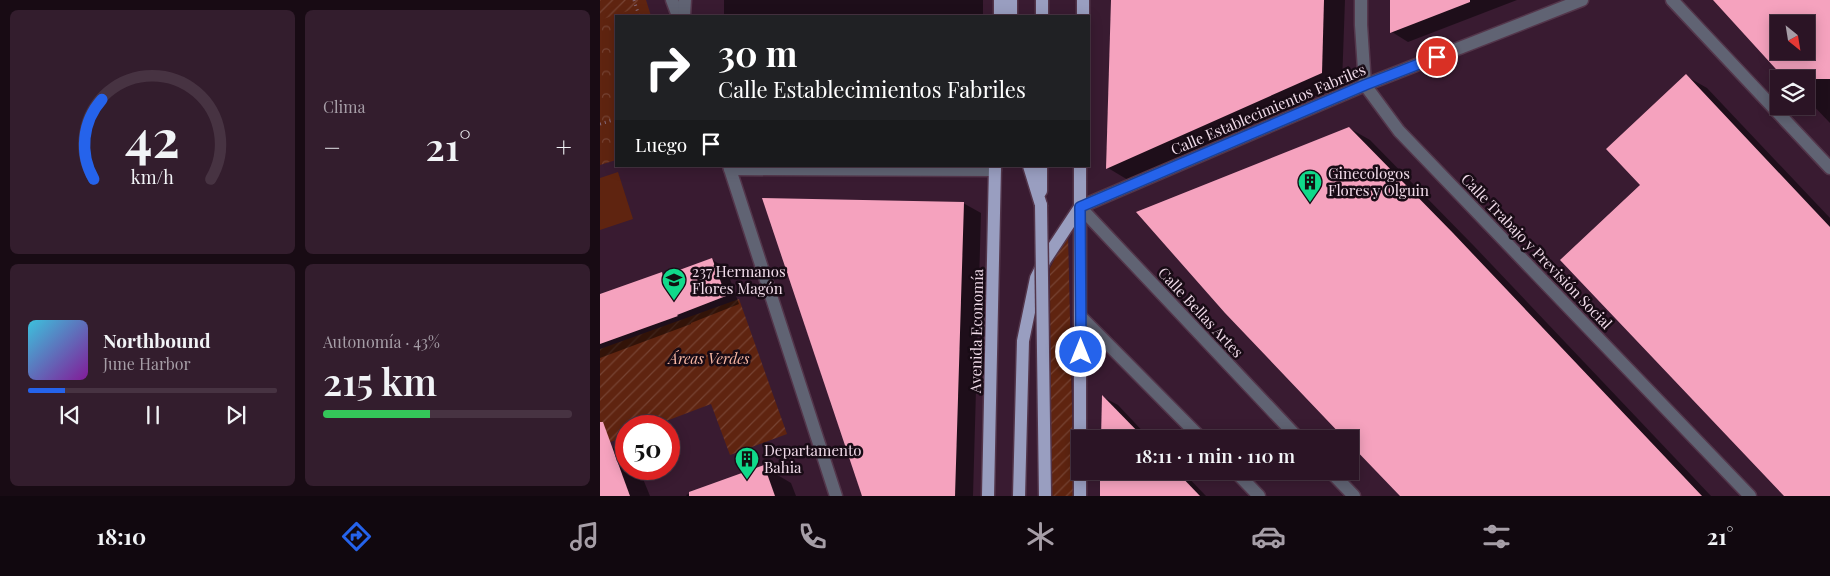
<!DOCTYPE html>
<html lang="es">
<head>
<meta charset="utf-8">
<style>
	:root { --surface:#2b1425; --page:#331d2d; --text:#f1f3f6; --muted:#a69ea7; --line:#473342; --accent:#2563eb }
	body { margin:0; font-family:"Playfair Display",serif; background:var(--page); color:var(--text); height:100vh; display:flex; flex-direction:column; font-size:19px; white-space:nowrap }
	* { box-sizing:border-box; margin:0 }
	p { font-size:16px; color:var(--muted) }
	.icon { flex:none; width:28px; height:28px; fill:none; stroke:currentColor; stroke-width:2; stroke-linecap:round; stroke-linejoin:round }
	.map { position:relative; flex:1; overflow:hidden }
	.details { display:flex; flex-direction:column; gap:10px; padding:10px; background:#180b14; width:600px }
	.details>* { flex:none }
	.top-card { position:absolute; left:15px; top:15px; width:475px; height:152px; border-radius:0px; box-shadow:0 2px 12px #0003,0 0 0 1px var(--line); background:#202124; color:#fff; overflow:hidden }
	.needle { width:32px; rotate:150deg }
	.fabs { position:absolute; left:1170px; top:15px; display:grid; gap:10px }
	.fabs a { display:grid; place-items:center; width:45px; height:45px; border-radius:0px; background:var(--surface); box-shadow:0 2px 12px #0003,0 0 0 1px var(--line); font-size:25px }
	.speed { position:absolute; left:15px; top:415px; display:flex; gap:10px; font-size:25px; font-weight:700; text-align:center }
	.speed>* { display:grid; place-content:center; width:65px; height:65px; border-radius:50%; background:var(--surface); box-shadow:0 2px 12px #0003,0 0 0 1px var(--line); line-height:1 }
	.speed .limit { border:8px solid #d22; background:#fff; color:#111 }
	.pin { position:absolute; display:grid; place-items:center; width:42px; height:42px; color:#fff; margin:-21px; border:2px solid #fff; border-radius:50%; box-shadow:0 1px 5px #0007 }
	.me { position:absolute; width:55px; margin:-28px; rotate:0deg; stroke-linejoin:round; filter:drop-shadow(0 0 4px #0008) }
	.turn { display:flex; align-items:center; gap:18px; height:105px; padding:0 20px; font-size:22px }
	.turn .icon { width:65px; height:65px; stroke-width:2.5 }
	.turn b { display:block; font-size:35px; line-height:42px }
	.then { display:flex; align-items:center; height:48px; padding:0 20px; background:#0003; gap:10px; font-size:19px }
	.big { font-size:38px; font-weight:600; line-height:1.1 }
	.details .card { flex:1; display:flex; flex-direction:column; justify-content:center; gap:8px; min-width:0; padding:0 18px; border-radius:8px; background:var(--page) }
	.details .dial { align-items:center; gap:0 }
	.dial svg { height:130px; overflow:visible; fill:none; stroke:var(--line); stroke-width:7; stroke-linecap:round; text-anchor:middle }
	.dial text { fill:var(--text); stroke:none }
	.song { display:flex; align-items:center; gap:15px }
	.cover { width:60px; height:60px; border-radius:8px; background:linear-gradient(135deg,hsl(190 70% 55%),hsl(290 70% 35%)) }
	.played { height:5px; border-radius:2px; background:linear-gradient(90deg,var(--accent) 15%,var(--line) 15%) }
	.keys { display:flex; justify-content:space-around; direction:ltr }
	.heat { display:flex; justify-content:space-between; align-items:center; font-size:28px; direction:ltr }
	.charge { height:8px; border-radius:4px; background:linear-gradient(90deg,#34c759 43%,var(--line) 0) }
	.details .tiles { flex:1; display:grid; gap:10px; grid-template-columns:repeat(2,1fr) }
	.trip { position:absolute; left:471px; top:430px; width:288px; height:50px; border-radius:0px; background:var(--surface); box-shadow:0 2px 12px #0003,0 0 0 1px var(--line); font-weight:600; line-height:50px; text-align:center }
	.tabs { display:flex; height:80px; justify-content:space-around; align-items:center; background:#11080f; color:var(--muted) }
	.tabs .icon { width:35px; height:35px }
	.tabs .current { color:var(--accent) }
	.tabs b { font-size:22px; color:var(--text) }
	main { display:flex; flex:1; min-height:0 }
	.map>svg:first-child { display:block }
	.park { fill:url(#park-crowns) }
	.garden { fill:url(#garden-furrows) }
	.pitch { fill:#5f2410 }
	.shadow { fill:#0007; fill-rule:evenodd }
	.building { fill:#f5a2be; fill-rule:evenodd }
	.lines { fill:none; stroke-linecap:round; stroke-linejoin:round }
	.minor-casing { stroke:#53364b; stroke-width:15 }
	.major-casing { stroke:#53364b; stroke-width:15 }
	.path { stroke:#856b7e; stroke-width:3; stroke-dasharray:1 4; stroke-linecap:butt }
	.minor { stroke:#606373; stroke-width:12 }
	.major { stroke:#999ec0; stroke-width:12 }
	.major-bridge-casing { stroke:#53364b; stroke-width:15; stroke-linecap:butt }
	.major-bridge { stroke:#999ec0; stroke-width:12 }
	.route-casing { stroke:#184099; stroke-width:12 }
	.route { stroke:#2563eb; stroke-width:9 }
	.labels { text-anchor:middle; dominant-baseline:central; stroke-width:5; stroke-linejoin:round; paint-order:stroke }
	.street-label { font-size:15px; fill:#f0dbe9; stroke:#180b15 }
	.poi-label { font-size:15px; fill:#f0dbe9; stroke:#180b15; text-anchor:start }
	.park-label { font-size:15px; font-style:italic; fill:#f9b8a4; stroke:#180b15 }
</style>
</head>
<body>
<main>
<section class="details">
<div class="tiles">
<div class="card dial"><svg viewBox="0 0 100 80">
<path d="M14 69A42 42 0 1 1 86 69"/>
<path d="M14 69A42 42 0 0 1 19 20" stroke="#2563eb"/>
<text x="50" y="56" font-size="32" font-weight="700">42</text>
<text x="50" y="72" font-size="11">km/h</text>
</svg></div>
<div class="card"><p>Clima</p>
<div class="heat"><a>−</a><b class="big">21°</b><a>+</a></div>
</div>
<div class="card">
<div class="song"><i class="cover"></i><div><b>Northbound</b><p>June Harbor</p></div></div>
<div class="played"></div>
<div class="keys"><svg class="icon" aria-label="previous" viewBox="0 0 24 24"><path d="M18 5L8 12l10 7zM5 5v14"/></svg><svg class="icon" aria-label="pause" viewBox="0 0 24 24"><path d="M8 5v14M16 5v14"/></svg><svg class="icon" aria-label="next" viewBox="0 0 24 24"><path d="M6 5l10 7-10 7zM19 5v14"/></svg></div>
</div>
<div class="card"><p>Autonomía · 43%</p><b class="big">215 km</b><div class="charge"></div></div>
</div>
</section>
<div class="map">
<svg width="1230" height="496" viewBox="0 0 1230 496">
	<defs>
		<pattern id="park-crowns" width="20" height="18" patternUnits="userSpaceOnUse" patternTransform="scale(1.25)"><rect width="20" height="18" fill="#5f2410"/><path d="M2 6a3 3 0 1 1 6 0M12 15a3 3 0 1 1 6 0" fill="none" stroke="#764333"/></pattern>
		<pattern id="garden-furrows" width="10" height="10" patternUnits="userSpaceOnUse" patternTransform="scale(1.25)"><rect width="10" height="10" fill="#5f2410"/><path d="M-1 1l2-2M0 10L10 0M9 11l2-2" fill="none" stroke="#764333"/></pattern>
	</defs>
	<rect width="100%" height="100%" fill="#391b31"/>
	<path class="park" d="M0,0H46L51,16H16V160L0,165Z"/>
	<g class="garden">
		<path d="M0,0H38L40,7L0,20Z"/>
		<path d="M468,233L474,496H451L450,268Z"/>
		<path d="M139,299L187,434L130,455L111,404L53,426H26V436L0,446V349Z"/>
	</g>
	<path class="pitch" d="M18,172L33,219L0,230V178Z"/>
	<g class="shadow">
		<rect x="124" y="0" width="259" height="16"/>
		<path d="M512,0H745L742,84L528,180L508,168Z"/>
		<path d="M792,0H917L808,42L792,32Z"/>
		<path d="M1115,0H1230V123L1206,98V79ZM1179,24H1206V51H1179Z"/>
		<path d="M1086,76L1107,88L1230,218V496H1186L1042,185Z"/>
		<path d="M749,128L770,140L874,246L1111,496H801L750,442Z"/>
		<path d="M363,203L381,213L373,496H264Z"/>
		<path d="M111,259L126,268L139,304L91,323V324L0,358V296L62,273L67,276Z"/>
		<path d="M503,397L518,405L550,439H503Z"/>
		<path d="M12,447L26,456V469H39L50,496H0V452Z"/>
		<path d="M164,467L191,483L196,496H87L86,495Z"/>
		<path d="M502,471H582L606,496H501Z"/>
	</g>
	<g class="building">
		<path d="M511,0H724L722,73L506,169Z"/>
		<path d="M790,0H870V2L790,33Z"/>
		<path d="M1113,0H1230V79H1185ZM1179,24H1206V51H1179Z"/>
		<path d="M1086,74L1230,227V496H1184L960,260L1040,185L1006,149Z"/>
		<path d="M749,127L853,233L1102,496H800L750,444V439H745L625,313L536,212Z"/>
		<path d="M162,198L364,202L355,496H262Z"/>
		<path d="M112,258L126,296L77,315L78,316L0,344V294L62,272L63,276Z"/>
		<path d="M502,395L545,439H501Z"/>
		<path d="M0,422H3L30,496H0Z"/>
		<path d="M164,465L175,496H89V492Z"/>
		<path d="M500,471H576L600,496H500Z"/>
	</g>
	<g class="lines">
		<defs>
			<g id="minor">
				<path d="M72,0L78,16"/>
				<path d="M761,0V25L765,85L799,131L1150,496"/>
				<path d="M1072,0L1230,168"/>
				<path d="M84,16L85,0"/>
				<path d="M129,166L236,496"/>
				<path d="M130,169L395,170"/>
				<path d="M481,317L602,439"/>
				<path d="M699,439L480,207L765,85L982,0"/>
				<path d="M635,471L659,496"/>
				<path d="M730,471L754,496"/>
			</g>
			<g id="major">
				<path d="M400,16V0"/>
				<path d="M411,16V0"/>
				<path d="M442,16V0"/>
				<path d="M483,16V0"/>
				<path d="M429,166L441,205"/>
				<path d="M441,191V166"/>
				<path d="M480,439V166"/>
				<path d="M388,496L395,166"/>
				<path d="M419,496L423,341L436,278L445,260L480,207"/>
				<path d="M480,496V470"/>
			</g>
		</defs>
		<use href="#minor" class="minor-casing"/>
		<use href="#major" class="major-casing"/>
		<g class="path">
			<path d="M34,0L39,16"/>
			<path d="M0,124L16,119"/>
		</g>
		<use href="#minor" class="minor"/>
		<use href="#major" class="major"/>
		<defs>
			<path id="major-bridge" d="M441,205L445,496"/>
		</defs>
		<use href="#major-bridge" class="major-bridge-casing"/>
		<use href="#major-bridge" class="major-bridge"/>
	</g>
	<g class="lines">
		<defs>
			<path id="route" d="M481,352L480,207L765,85L837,57"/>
		</defs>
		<use href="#route" class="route-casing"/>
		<use href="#route" class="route"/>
	</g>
	<defs>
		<symbol id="building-pin" viewBox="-11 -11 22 30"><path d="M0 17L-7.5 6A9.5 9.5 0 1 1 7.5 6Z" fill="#10d98a" stroke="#180b15"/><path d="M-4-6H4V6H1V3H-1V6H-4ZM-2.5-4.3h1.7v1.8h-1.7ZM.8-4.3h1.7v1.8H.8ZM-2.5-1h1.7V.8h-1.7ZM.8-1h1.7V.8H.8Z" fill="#111"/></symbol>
		<symbol id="school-pin" viewBox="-11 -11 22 30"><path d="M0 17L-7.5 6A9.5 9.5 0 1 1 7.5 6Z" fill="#10d98a" stroke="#180b15"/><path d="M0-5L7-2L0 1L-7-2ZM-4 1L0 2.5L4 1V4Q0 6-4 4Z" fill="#111"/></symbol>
	</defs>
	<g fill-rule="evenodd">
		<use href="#building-pin" x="696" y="168" width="28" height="38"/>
		<use href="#school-pin" x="60" y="266" width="28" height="38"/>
		<use href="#building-pin" x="133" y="445" width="28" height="38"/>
	</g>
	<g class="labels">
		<g class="street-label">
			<text transform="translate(668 109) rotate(-23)">Calle Establecimientos Fabriles</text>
			<text transform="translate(937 251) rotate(46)">Calle Trabajo y Previsión Social</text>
			<text transform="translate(601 312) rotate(47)">Calle Bellas Artes</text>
			<text transform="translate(376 331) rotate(-89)">Avenida Economía</text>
		</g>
		<g class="poi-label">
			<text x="728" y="173">Ginecologos<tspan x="728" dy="17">Flores y Olguin</tspan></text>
			<text x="92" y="271">237 Hermanos<tspan x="92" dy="17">Flores Magón</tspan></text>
			<text x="164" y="450">Departamento<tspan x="164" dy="17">Bahia</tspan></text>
		</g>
		<g class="park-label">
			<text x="109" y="358">Áreas Verdes</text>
		</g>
	</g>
</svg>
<div class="fabs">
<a><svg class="needle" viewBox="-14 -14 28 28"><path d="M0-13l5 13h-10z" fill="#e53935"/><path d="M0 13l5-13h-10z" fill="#a69ea7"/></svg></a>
<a><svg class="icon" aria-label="layers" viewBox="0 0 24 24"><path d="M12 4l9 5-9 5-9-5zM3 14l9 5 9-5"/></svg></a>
</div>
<div class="speed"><div class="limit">50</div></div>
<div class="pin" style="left:837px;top:57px;background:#d93025"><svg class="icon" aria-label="arrive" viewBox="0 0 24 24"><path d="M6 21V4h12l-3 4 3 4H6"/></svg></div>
<svg class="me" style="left:481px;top:352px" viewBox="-20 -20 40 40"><circle r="17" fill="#2563eb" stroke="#fff" stroke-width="3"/><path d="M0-11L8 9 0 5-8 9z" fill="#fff"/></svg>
<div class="trip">18:11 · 1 min · 110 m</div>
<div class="top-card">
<div class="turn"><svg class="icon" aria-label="right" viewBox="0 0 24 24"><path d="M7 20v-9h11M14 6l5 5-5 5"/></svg><div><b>30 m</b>Calle Establecimientos Fabriles</div></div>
<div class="then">Luego<svg class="icon" aria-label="arrive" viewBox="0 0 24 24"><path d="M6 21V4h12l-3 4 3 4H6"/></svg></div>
</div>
</div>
</main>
<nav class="tabs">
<b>18:10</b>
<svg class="icon current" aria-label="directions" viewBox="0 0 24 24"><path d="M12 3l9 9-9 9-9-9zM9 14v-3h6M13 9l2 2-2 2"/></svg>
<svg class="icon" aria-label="music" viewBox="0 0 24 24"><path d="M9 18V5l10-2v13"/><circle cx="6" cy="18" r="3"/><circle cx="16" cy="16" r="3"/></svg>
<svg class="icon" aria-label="phone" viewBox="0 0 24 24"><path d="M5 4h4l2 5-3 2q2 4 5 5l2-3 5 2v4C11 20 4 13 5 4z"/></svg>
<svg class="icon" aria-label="climate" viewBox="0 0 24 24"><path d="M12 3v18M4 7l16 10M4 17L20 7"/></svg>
<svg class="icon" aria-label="car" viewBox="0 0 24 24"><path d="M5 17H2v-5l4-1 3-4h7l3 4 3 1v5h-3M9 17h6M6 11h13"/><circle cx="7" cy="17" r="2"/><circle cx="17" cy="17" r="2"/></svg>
<svg class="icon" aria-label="filters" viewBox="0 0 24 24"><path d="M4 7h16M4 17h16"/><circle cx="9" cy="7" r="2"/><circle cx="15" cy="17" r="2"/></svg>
<b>21°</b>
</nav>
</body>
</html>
